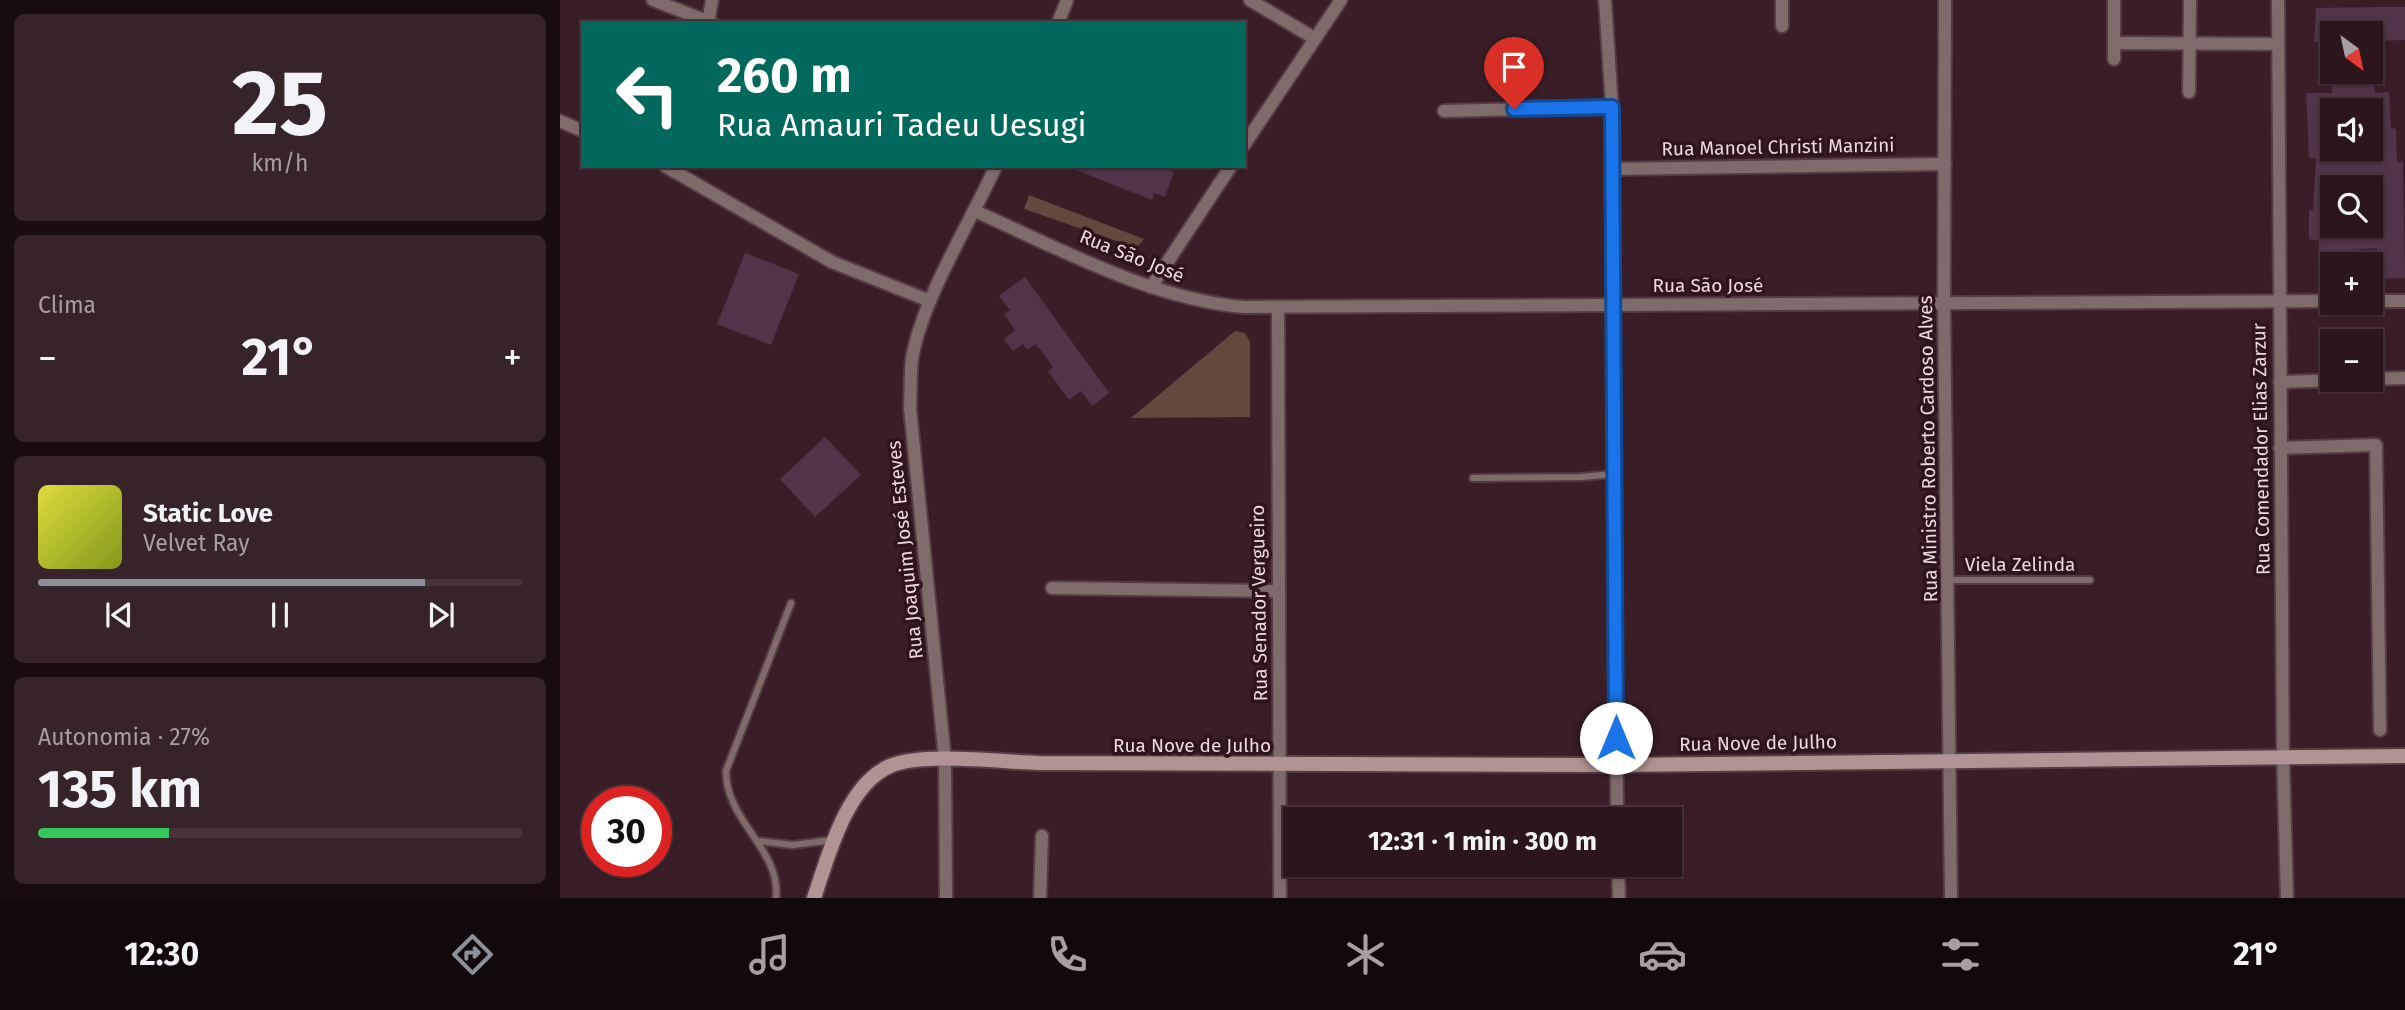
<!DOCTYPE html>
<html lang="pt">
<head>
<meta charset="utf-8">
<style>
	:root { --surface:#2b161d; --page:#37232a; --text:#f1f3f6; --muted:#a69fa4; --line:#47353b; --accent:#8c9099 }
	body { margin:0; font-family:"Fira Sans",sans-serif; background:var(--page); color:var(--text); height:100vh; display:flex; flex-direction:column; font-size:26px; white-space:nowrap }
	* { box-sizing:border-box; margin:0 }
	p { font-size:23px; color:var(--muted) }
	.icon { flex:none; width:38px; height:38px; fill:none; stroke:currentColor; stroke-width:2; stroke-linecap:round; stroke-linejoin:round }
	.map { position:relative; flex:1; overflow:hidden }
	.panel { display:flex; flex-direction:column; gap:14px; padding:14px; background:#180c10; width:560px }
	.panel>* { flex:none }
	.top-card { position:absolute; left:21px; top:21px; width:665px; height:147px; border-radius:0px; box-shadow:0 2px 5px #0004,0 0 0 2px var(--line); background:#00695c; color:#fff; overflow:hidden }
	.needle { width:46px; rotate:147deg }
	.controls { position:absolute; left:1760px; top:21px; display:grid; gap:14px }
	.controls a { display:grid; place-items:center; width:63px; height:63px; border-radius:0px; background:var(--surface); box-shadow:0 2px 5px #0004,0 0 0 2px var(--line); font-size:35px }
	.speed { position:absolute; left:21px; top:786px; display:flex; gap:14px; font-size:35px; font-weight:700; text-align:center }
	.speed>* { display:grid; place-content:center; width:91px; height:91px; border-radius:50%; background:var(--surface); box-shadow:0 2px 5px #0004,0 0 0 2px var(--line); line-height:1 }
	.speed .limit { border:10px solid #d22; background:#fff; color:#111 }
	.pin { position:absolute; display:grid; place-items:center; width:60px; height:60px; color:#fff; margin:-72px -30px; border-radius:50% 50% 50% 0; rotate:-45deg; box-shadow:0 0 7px #0007 }
	.pin .icon { rotate:45deg }
	.me { position:absolute; width:77px; margin:-38px; rotate:0deg; stroke-linejoin:round; filter:drop-shadow(0 0 5px #0008) }
	.turn { display:flex; align-items:center; gap:24px; height:147px; padding:0 21px; font-size:32px }
	.turn .icon { width:91px; height:91px; stroke-width:2.5 }
	.turn b { display:block; font-size:49px; line-height:60px }
	.big { font-size:52px; font-weight:700; line-height:1.1 }
	.panel .widget { flex:1; display:flex; flex-direction:column; justify-content:center; gap:10px; min-width:0; padding:0 24px; border-radius:10px; background:var(--page) }
	.panel .dial { align-items:center; gap:0 }
	.dial b { font-size:91px; line-height:1 }
	.song { display:flex; align-items:center; gap:21px }
	.cover { width:84px; height:84px; border-radius:10px; background:linear-gradient(135deg,hsl(60 70% 55%),hsl(70 70% 35%)) }
	.played { height:7px; border-radius:4px; background:linear-gradient(90deg,var(--accent) 80%,var(--line) 80%) }
	.keys { display:flex; justify-content:space-around; direction:ltr }
	.heat { display:flex; justify-content:space-between; align-items:center; font-size:38px; direction:ltr }
	.charge { height:10px; border-radius:5px; background:linear-gradient(90deg,#34c759 27%,var(--line) 0) }
	.trip { position:absolute; left:723px; top:807px; width:399px; height:70px; border-radius:0px; background:var(--surface); box-shadow:0 2px 5px #0004,0 0 0 2px var(--line); font-weight:700; line-height:70px; text-align:center }
	.tabs { display:flex; height:112px; justify-content:space-around; align-items:center; background:#11090c; color:var(--muted) }
	.tabs .icon { width:49px; height:49px }
	.tabs .active { color:var(--accent) }
	.tabs b { font-size:32px; color:var(--text) }
	main { display:flex; flex:1; min-height:0 }
	.map>svg:first-child { display:block }
	.green { fill:#63483e }
	.building { fill:#503449; fill-rule:evenodd }
	.lines { fill:none; stroke-linecap:round; stroke-linejoin:round }
	.lane-casing { stroke:#553c44; stroke-width:10 }
	.street-casing { stroke:#553c44; stroke-width:16 }
	.secondary-casing { stroke:#553c44; stroke-width:18 }
	.lane { stroke:#7e6c6b; stroke-width:6 }
	.street { stroke:#7e6c6b; stroke-width:12 }
	.secondary { stroke:#b09392; stroke-width:14 }
	.route-casing { stroke:#114b97; stroke-width:18 }
	.route { stroke:#1a73e8; stroke-width:12 }
	.labels { text-anchor:middle; dominant-baseline:central; stroke-width:7; stroke-linejoin:round; paint-order:stroke }
	.street-label { font-size:19px; fill:#ebd9de; stroke:#2e141d }
</style>
</head>
<body>
<main>
<section class="panel">
<div class="widget dial"><b>25</b><p>km/h</p></div>
<div class="widget"><p>Clima</p>
<div class="heat"><a>−</a><b class="big">21°</b><a>+</a></div>
</div>
<div class="widget">
<div class="song"><i class="cover"></i><div><b>Static Love</b><p>Velvet Ray</p></div></div>
<div class="played"></div>
<div class="keys"><svg class="icon" aria-label="previous" viewBox="0 0 24 24"><path d="M18 5L8 12l10 7zM5 5v14"/></svg><svg class="icon" aria-label="pause" viewBox="0 0 24 24"><path d="M8 5v14M16 5v14"/></svg><svg class="icon" aria-label="next" viewBox="0 0 24 24"><path d="M6 5l10 7-10 7zM19 5v14"/></svg></div>
</div>
<div class="widget"><p>Autonomia · 27%</p><b class="big">135 km</b><div class="charge"></div></div>
</section>
<div class="map">
<svg width="1845" height="898" viewBox="0 0 1845 898">
	<rect width="100%" height="100%" fill="#391e27"/>
	<g class="green">
		<path d="M469,195L584,239L577,248L464,209Z"/>
		<path d="M675,331L685,333L690,342V417L571,418Z"/>
	</g>
	<g class="building">
		<path d="M1814,7H1845V40L1811,41V33H1773V42H1754L1756,8Z"/>
		<path d="M1771,72H1814L1815,93L1829,92L1831,128L1836,129L1837,162H1843L1845,278L1817,279V248L1791,250L1790,264H1773V269H1758L1759,241L1749,239V210H1753L1756,158H1749L1746,93H1772ZM1773,110H1811V149H1773ZM1773,187H1811V226H1773Z"/>
		<path d="M506,166H600L614,172L605,197L594,193L592,200Z"/>
		<path d="M185,253L239,274L211,345L157,324Z"/>
		<path d="M465,277L549,393L532,406L521,391L509,400L488,371L493,367L476,344L467,350L463,344L453,351L444,339L455,330L444,314L450,310L439,296Z"/>
		<path d="M265,437L301,475L255,517L220,479Z"/>
	</g>
	<g class="lines">
		<defs>
			<g id="lane">
				<path d="M913,478L1021,477L1055,474"/>
				<path d="M1389,580H1530"/>
				<path d="M197,841L233,845L272,840"/>
				<path d="M216,898C221,849 166,822 166,771L231,603"/>
			</g>
			<g id="street">
				<path d="M93,0L152,23"/>
				<path d="M690,0L754,38"/>
				<path d="M1045,0L1052,107L1057,819"/>
				<path d="M1222,0V26"/>
				<path d="M1385,0L1384,303L1391,898"/>
				<path d="M1718,0L1723,756L1727,898"/>
				<path d="M148,23L152,0"/>
				<path d="M498,23L507,0"/>
				<path d="M1554,43L1718,44"/>
				<path d="M1554,59V0"/>
				<path d="M1629,92L1630,0"/>
				<path d="M884,111L1052,107"/>
				<path d="M0,121L23,131"/>
				<path d="M684,145L781,0"/>
				<path d="M105,166L272,262L370,301"/>
				<path d="M1051,169L1385,164"/>
				<path d="M415,211C500,249 591,299 684,307L1773,301"/>
				<path d="M591,287L671,166"/>
				<path d="M1811,301H1845"/>
				<path d="M718,307L720,898"/>
				<path d="M1811,379L1845,378"/>
				<path d="M1720,382L1790,380"/>
				<path d="M1720,448L1816,445L1820,730"/>
				<path d="M492,588L717,591"/>
				<path d="M1058,864L1059,898"/>
				<path d="M386,898L385,760L350,408C351,392 350,375 352,359C362,299 410,223 436,166"/>
				<path d="M480,898L482,836"/>
			</g>
			<path id="secondary" d="M254,898C268,857 286,785 330,766C364,752 441,762 479,763L1056,765L1845,756"/>
		</defs>
		<use href="#lane" class="lane-casing"/>
		<use href="#street" class="street-casing"/>
		<use href="#secondary" class="secondary-casing"/>
		<use href="#lane" class="lane"/>
		<use href="#street" class="street"/>
		<use href="#secondary" class="secondary"/>
	</g>
	<g class="lines">
		<defs>
			<path id="route" d="M954,109L1052,107L1056,738"/>
		</defs>
		<use href="#route" class="route-casing"/>
		<use href="#route" class="route"/>
	</g>
	<g class="labels">
		<g class="street-label">
			<text transform="translate(1218 147) rotate(-1)">Rua Manoel Christi Manzini</text>
			<text transform="translate(572 256) rotate(22)">Rua São José</text>
			<text x="1148" y="285">Rua São José</text>
			<text transform="translate(1368 449) rotate(-91)">Rua Ministro Roberto Cardoso Alves</text>
			<text transform="translate(1701 449) rotate(-91)">Rua Comendador Elias Zarzur</text>
			<text transform="translate(345 550) rotate(-96)">Rua Joaquim José Esteves</text>
			<text x="1460" y="564">Viela Zelinda</text>
			<text transform="translate(699 603) rotate(-91)">Rua Senador Vergueiro</text>
			<text transform="translate(1198 743) rotate(-1)">Rua Nove de Julho</text>
			<text x="632" y="745">Rua Nove de Julho</text>
		</g>
	</g>
</svg>
<div class="controls">
<a><svg class="needle" viewBox="-14 -14 28 28"><path d="M0-13l5 13h-10z" fill="#e53935"/><path d="M0 13l5-13h-10z" fill="#a69fa4"/></svg></a>
<a><svg class="icon" aria-label="sound" viewBox="0 0 24 24"><path d="M4 9h4l5-4v14l-5-4H4zM17 9q2 3 0 6"/></svg></a>
<a><svg class="icon" aria-label="search" viewBox="0 0 24 24"><circle cx="10" cy="10" r="6"/><path d="M15 15l6 6"/></svg></a>
<a>+</a>
<a>−</a>
</div>
<div class="speed"><div class="limit">30</div></div>
<div class="pin" style="left:954px;top:109px;background:#d93025"><svg class="icon" aria-label="arrive" viewBox="0 0 24 24"><path d="M6 21V4h12l-3 4 3 4H6"/></svg></div>
<svg class="me" style="left:1056px;top:738px" viewBox="-20 -20 40 40"><circle r="19" fill="#fff"/><path d="M0-13L10 11 0 6-10 11z" fill="#1a73e8"/></svg>
<div class="trip">12:31 · 1 min · 300 m</div>
<div class="top-card">
<div class="turn"><svg class="icon" aria-label="left" viewBox="0 0 24 24"><path d="M17 20v-9H6M10 6l-5 5 5 5"/></svg><div><b>260 m</b>Rua Amauri Tadeu Uesugi</div></div>
</div>
</div>
</main>
<nav class="tabs">
<b>12:30</b>
<svg class="icon active" aria-label="directions" viewBox="0 0 24 24"><path d="M12 3l9 9-9 9-9-9zM9 14v-3h6M13 9l2 2-2 2"/></svg>
<svg class="icon" aria-label="music" viewBox="0 0 24 24"><path d="M9 18V5l10-2v13"/><circle cx="6" cy="18" r="3"/><circle cx="16" cy="16" r="3"/></svg>
<svg class="icon" aria-label="phone" viewBox="0 0 24 24"><path d="M5 4h4l2 5-3 2q2 4 5 5l2-3 5 2v4C11 20 4 13 5 4z"/></svg>
<svg class="icon" aria-label="climate" viewBox="0 0 24 24"><path d="M12 3v18M4 7l16 10M4 17L20 7"/></svg>
<svg class="icon" aria-label="car" viewBox="0 0 24 24"><path d="M5 17H2v-5l4-1 3-4h7l3 4 3 1v5h-3M9 17h6M6 11h13"/><circle cx="7" cy="17" r="2"/><circle cx="17" cy="17" r="2"/></svg>
<svg class="icon" aria-label="filters" viewBox="0 0 24 24"><path d="M4 7h16M4 17h16"/><circle cx="9" cy="7" r="2"/><circle cx="15" cy="17" r="2"/></svg>
<b>21°</b>
</nav>
</body>
</html>
